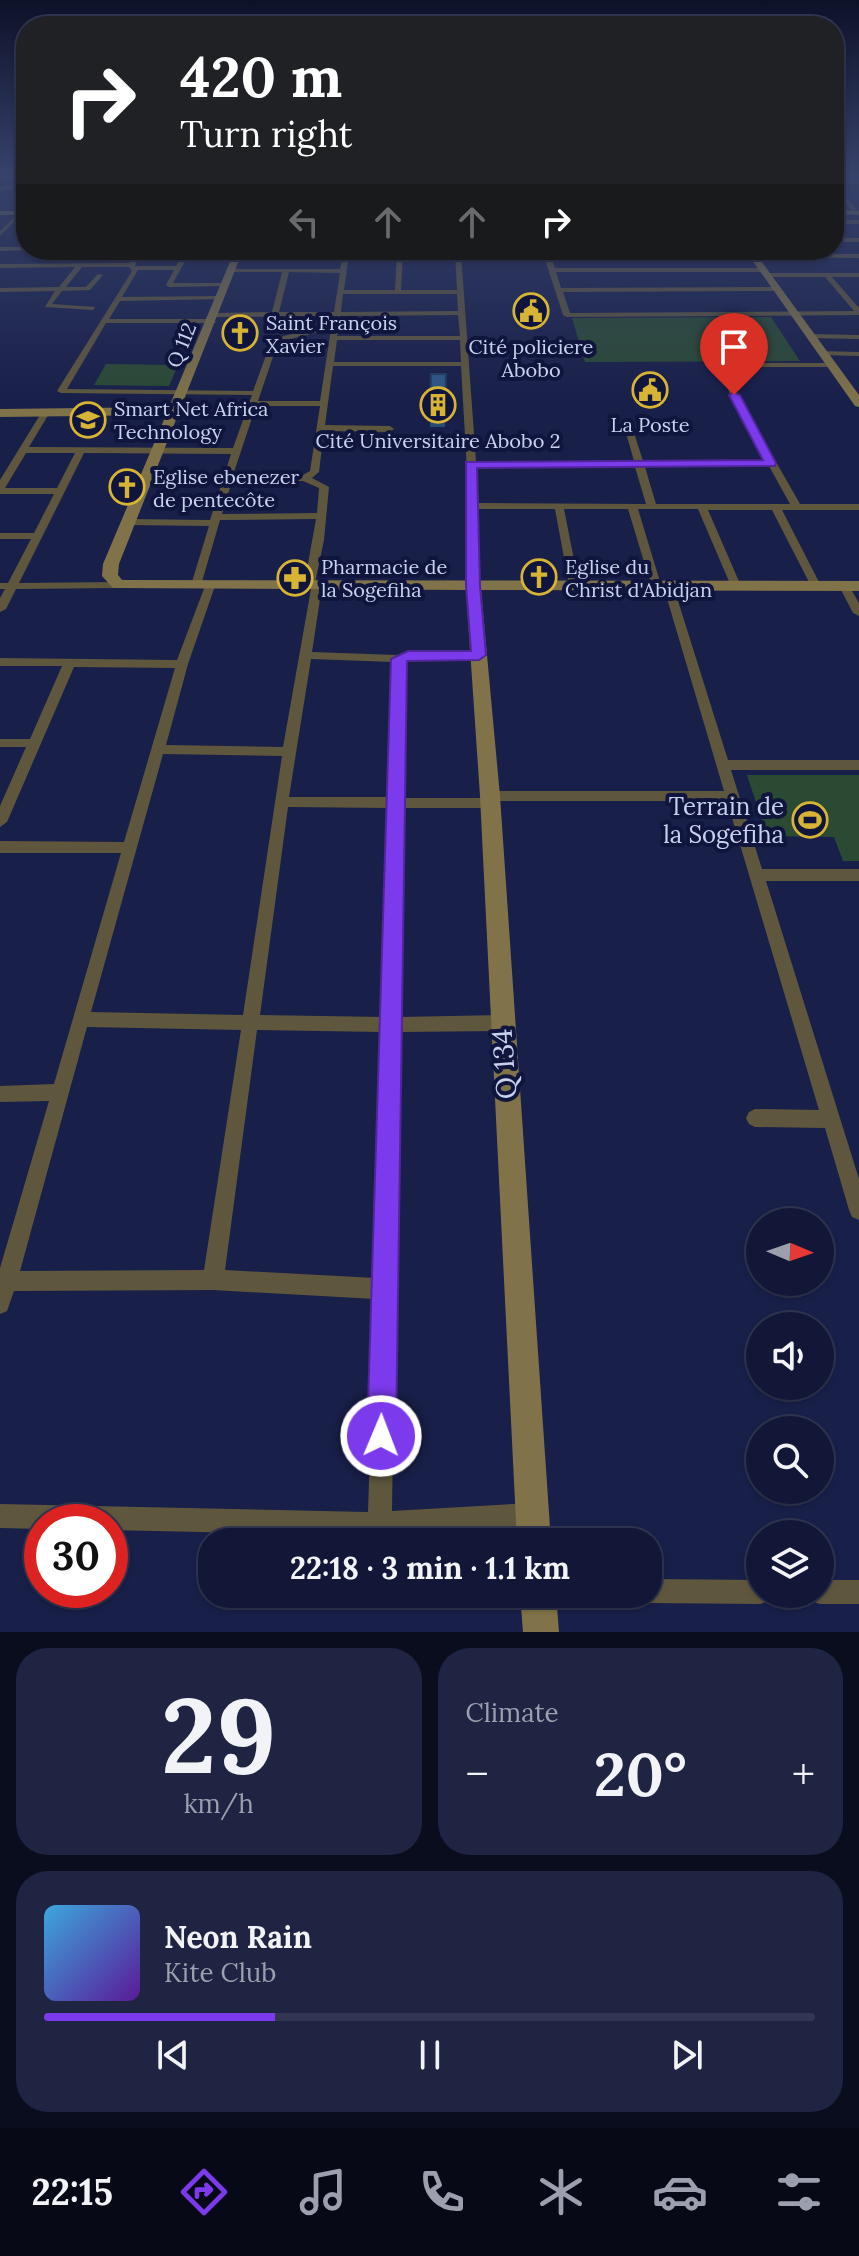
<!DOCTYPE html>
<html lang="en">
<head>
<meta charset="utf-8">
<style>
	:root { --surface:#121737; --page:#1f2442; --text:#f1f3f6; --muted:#9c9fad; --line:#313652; --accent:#7c3aed }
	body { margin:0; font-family:Lora,serif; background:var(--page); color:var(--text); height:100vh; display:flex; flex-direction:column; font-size:30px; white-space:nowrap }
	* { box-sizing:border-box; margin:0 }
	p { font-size:26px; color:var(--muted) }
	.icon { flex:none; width:44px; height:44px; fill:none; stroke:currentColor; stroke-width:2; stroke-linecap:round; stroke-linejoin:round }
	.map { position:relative; height:1632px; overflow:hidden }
	.details { display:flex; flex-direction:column; gap:16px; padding:16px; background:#0a0d1e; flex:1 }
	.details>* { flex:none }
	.guide { position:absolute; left:16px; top:16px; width:828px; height:244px; border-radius:32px; box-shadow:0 2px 6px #0004,0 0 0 2px var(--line); background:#202124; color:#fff; overflow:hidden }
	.needle { width:52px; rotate:92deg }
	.tools { position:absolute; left:746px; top:1208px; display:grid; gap:16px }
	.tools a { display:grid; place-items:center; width:88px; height:88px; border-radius:50%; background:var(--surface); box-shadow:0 2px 6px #0004,0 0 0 2px var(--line); font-size:40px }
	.speed { position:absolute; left:24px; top:1504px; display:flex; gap:16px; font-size:40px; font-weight:700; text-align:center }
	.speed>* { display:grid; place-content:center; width:104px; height:104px; border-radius:50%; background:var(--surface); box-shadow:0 2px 6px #0004,0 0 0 2px var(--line); line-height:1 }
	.speed .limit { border:12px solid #d22; background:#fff; color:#111 }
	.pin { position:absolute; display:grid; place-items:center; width:68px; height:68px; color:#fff; margin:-82px -34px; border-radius:50% 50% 50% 0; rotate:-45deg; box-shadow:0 0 8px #0007 }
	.pin .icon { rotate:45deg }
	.me { position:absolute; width:88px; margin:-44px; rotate:1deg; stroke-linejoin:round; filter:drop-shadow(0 0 6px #0008) }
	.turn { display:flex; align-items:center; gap:28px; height:168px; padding:0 32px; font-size:36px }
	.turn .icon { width:104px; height:104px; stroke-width:2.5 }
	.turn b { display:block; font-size:56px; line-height:68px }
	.lanes { display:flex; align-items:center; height:76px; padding:0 32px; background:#0003; justify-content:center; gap:40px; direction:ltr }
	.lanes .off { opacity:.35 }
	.big { font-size:60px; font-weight:700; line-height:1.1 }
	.details .widget { flex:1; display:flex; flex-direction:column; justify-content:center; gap:12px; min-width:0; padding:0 28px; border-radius:32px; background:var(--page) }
	.details .dial { align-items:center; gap:0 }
	.dial b { font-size:104px; line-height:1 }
	.song { display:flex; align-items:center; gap:24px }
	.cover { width:96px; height:96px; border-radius:12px; background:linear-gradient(135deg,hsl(200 70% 55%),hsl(270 70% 35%)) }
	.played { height:8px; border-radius:4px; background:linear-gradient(90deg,var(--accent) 30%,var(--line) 30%) }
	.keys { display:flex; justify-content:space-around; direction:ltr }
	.heat { display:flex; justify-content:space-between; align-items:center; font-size:44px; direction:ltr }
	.details .tiles { flex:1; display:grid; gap:16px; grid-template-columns:1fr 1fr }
	.widget:last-child { grid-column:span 2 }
	.trip { position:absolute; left:198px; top:1528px; width:464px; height:80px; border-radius:32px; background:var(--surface); box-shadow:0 2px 6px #0004,0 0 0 2px var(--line); font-weight:700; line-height:80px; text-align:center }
	.tabs { display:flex; height:128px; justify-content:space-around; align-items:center; background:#070916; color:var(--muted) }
	.tabs .icon { width:56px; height:56px }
	.tabs .selected { color:var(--accent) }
	.tabs b { font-size:36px; color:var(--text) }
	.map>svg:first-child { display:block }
	.green { fill:#2a4a33 }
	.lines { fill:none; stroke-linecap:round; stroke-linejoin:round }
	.street { fill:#5f573d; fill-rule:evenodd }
	.secondary { fill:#807349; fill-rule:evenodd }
	.wall { fill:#274b73 }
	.building { fill:#2d5786; stroke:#203d5e; stroke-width:2 }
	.route { fill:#7c3aed; stroke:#51269a; stroke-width:2 }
	.labels { text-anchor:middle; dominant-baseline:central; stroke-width:8; stroke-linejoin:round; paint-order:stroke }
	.far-poi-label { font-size:20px; fill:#c9d2ed; stroke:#10153e; text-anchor:start }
	.far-street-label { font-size:20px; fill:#c9d2ed; stroke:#10153e }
	.poi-label { font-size:24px; fill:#c9d2ed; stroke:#10153e; text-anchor:end }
	.near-street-label { font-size:28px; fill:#c9d2ed; stroke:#10153e }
</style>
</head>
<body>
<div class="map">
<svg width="859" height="1632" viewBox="0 0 859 1632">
	<rect width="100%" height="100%" fill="#181f49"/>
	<g class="green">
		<path d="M771,317L800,361L585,362L572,318Z"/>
		<path d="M106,364L178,365L169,386L94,385Z"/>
		<path d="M747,775H859V861H843L834,837L767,836Z"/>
	</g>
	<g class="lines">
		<g class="street">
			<path d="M17,175L26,176L0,181V177Z"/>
			<rect x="834" y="180" width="25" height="4"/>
			<path d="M26,182V186L0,191V187Z"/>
			<path d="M834,184L859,212V214H855L834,189Z"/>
			<path d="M26,205V210L0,236V231Z"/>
			<rect x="834" y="220" width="25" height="4"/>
			<rect x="834" y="238" width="25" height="4"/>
			<path d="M0,247H26V250H28L0,251Z"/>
			<path d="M136,250H142L135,266H176L185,250H752L750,253H550L555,268H762L765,270L762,272H556L561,288L776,287L779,289L776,291L563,292L570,313L854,311L825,277H766L763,275L766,273H859V277H832L859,308V315L567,317L563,315L543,253H461L476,462L634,461L626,433L630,430L634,433L643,461L766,460L730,395L720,363H834L835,365L831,367H728L738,395L800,504H859V510H782L821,586L816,589L811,586L772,510H708L741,586L736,589L731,586L698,509H638L661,585L656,588L651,585L628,509H564L579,585L574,588L569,585L555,509H479L478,586L477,588H469V506L461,366H333L325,425L390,426L394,429L390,432L324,431L319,472L312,478L329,487L324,540L315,583L322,586L312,652L397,655L408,651H479L485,655L479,659H410L405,661L403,798H484L485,792L490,791H724L663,585L668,582L673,585L728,760H859V770H731L762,869H859V881H766L859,1179V1220L852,1217L849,1210L825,1128L755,1127L749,1124L746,1118L749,1112L755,1109L819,1110L727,801H496L495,807L490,808H403L400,1017L501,1015L507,1018L509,1023L507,1028L501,1031L399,1032L392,1511L532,1503L540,1507L544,1515L540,1523L532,1527L380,1536L110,1530V1522H42V1529L0,1528V1504L368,1512L375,1299L213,1290L14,1291L7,1311L0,1314V1268L49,1101L0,1102V1086L54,1084L121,853H0V841L124,842L175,668L74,667L7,822L0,827V806L26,747H0V739H30L62,666H0V658L177,660L205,586L206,584H214L215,586L188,664L166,745L283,747L311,589L304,586L316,519L220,520L201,585L196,588L191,585L209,526L128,525L123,522L128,519L210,520L231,454L84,453L19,583L118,582L123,585L118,588L16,589L6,609L0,612V598L5,589H0V583H8L31,539H0V533H34L54,494H0V480L43,410L50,412L29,447L233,448L252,395L61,393L57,391L132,271L129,267H82L66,287H86L98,274L103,275L90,290L62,291L52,304L95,307L93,310L45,307L55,291L0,292V288L59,287L75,267L0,268V264L129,263ZM397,253L395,290H344L349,254ZM403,253H455L457,290H401ZM189,254H343L340,269H230L232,272H282L272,312L215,313L211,315L215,317L333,316L332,324L272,339L253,391L67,389L106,323H216L213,319H109L120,301L223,299L221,296L122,297L138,270H174L166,285L169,287L228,286L226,283H173ZM289,272L340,273L334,312H279ZM343,294H457L458,311L341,312ZM458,315L460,336H337L340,316ZM331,329L320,401H258L278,342ZM337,340H460L461,362H334ZM256,406H320L310,471L303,475H233ZM26,453H75L57,488H5ZM769,466L790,504H656L645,467ZM635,467L646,504L479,503L476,468ZM232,481H303L319,488L317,513L222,514ZM311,659L393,662L389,797H289ZM163,754L282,756L243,1015L91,1012ZM288,807L389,808L383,1017L260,1015ZM87,1027L241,1030L204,1270L20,1271ZM257,1030L382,1032L375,1278L225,1270Z"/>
			<path d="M753,254H859V258L751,257Z"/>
			<path d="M811,334L859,335V339L808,338L807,336Z"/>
			<path d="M820,351L859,352V356L823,355H820Z"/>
			<path d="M844,583L848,584L859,603V616L853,613L839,586Z"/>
			<path d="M648,1579L760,1580V1594H772L769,1601L760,1604L648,1603L639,1600L637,1594H648Z"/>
			<path d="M820,1580H859V1604H820L811,1601L808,1594H820Z"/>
		</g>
		<g class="secondary">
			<path d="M834,210L859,211V215L834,214Z"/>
			<rect x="0" y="211" width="26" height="4"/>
			<path d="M235,250H243L119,564L118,575L122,580L859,581V591L481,590L500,796L551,1542H517L480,796L466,590L113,588L102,576L103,564L166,415L0,417V409L169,407Z"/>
			<path d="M745,250H753L859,395V407L855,406Z"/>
			<path d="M520,1594H556L559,1632H523Z"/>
		</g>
	</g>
	<path class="wall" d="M431,374H446L445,427H430Z"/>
	<path class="building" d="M431,374H446L445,418L430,417Z"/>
	<linearGradient id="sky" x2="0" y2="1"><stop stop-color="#0d1128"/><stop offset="0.43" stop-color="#37426a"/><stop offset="1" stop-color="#37426a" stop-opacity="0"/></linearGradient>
	<rect width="859" height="403" fill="url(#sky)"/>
	<path class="route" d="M734,392L740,395L776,463L775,466L477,468L480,586L486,655L479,660L407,661L396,1436L392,1446L381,1450L371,1446L367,1436L391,659L408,651H471L466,586V462L763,460L729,395Z"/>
	<defs>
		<symbol id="civic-ring" viewBox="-11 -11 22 22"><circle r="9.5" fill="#10153e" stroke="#d8b434" stroke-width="1.5"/><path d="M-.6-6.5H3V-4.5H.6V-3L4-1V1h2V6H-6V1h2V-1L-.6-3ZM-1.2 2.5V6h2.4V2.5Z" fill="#d8b434"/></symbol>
		<symbol id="church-ring" viewBox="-11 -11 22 22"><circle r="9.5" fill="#10153e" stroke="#d8b434" stroke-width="1.5"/><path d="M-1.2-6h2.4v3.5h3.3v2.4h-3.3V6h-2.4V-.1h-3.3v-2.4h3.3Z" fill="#d8b434"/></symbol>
		<symbol id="building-ring" viewBox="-11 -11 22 22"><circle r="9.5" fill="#10153e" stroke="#d8b434" stroke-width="1.5"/><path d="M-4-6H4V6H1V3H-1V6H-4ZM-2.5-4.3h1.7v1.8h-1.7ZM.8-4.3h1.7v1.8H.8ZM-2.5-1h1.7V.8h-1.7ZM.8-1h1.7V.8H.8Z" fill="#d8b434"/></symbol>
		<symbol id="university-ring" viewBox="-11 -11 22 22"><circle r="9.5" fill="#10153e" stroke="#d8b434" stroke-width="1.5"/><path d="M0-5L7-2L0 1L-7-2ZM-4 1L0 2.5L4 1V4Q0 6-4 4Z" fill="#d8b434"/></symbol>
		<symbol id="pharmacy-ring" viewBox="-11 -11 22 22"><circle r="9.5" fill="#10153e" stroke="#d8b434" stroke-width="1.5"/><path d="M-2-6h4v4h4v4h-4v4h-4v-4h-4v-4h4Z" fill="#d8b434"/></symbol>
		<symbol id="stadium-ring" viewBox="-11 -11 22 22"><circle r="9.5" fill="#10153e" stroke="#d8b434" stroke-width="1.5"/><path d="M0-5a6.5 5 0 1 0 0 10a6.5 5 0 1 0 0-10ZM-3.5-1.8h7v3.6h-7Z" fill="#d8b434"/></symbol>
	</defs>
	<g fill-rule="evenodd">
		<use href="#civic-ring" x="511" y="291" width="40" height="40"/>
		<use href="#church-ring" x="220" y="313" width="40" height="40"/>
		<use href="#civic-ring" x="630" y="370" width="40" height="40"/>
		<use href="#building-ring" x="418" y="385" width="40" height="40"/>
		<use href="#university-ring" x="68" y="400" width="40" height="40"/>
		<use href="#church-ring" x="107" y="467" width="40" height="40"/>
		<use href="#church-ring" x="519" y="557" width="40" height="40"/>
		<use href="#pharmacy-ring" x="275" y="558" width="40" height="40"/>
		<use href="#stadium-ring" x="790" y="800" width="40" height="40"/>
	</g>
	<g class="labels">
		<g class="far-poi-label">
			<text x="266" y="322">Saint François<tspan x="266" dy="23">Xavier</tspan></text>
			<text x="531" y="346" text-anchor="middle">Cité policiere<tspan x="531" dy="23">Abobo</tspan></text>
			<text x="114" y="408">Smart Net Africa<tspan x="114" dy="23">Technology</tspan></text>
			<text x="650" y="424" text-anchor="middle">La Poste</text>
			<text x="438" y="440" text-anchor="middle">Cité Universitaire Abobo 2</text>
			<text x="153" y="476">Eglise ebenezer<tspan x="153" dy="23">de pentecôte</tspan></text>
			<text x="321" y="566">Pharmacie de<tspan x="321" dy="23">la Sogefiha</tspan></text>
			<text x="565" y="566">Eglise du<tspan x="565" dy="23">Christ d'Abidjan</tspan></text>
		</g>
		<g class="far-street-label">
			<text transform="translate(181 345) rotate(-68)">Q 112</text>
		</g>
		<g class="poi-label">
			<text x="784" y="806">Terrain de<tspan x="784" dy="28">la Sogefiha</tspan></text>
		</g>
		<g class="near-street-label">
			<text transform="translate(504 1064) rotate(-94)">Q 134</text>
		</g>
	</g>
</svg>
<div class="tools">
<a><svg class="needle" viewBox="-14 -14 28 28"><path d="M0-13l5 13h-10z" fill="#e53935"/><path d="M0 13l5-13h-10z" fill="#9c9fad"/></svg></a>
<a><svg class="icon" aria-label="sound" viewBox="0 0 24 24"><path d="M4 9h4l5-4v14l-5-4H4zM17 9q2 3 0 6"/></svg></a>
<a><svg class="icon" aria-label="search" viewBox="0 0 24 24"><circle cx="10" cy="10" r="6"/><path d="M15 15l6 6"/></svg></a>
<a><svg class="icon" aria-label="layers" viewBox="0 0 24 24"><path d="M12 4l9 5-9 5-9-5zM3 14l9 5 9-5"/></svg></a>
</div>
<div class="speed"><div class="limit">30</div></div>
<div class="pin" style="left:734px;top:395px;background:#d93025"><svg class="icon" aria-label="arrive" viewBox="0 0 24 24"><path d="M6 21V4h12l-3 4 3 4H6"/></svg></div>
<svg class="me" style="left:381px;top:1436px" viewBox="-20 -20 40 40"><circle r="17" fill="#7c3aed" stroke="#fff" stroke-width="3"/><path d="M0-11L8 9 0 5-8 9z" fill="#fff"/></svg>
<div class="trip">22:18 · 3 min · 1.1 km</div>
<div class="guide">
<div class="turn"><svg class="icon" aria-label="right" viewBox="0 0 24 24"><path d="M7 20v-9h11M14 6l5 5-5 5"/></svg><div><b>420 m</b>Turn right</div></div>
<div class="lanes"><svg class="icon off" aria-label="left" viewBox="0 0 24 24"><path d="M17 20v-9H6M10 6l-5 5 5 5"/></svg><svg class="icon off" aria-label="ahead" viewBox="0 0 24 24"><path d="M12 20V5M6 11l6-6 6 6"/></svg><svg class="icon off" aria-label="ahead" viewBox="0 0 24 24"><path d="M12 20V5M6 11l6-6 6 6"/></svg><svg class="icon" aria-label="right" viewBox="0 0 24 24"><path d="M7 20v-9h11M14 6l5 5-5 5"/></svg></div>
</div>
</div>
<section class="details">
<div class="tiles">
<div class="widget dial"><b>29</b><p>km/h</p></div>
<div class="widget"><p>Climate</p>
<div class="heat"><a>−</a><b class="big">20°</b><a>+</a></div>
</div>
<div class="widget">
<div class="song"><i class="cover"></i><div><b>Neon Rain</b><p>Kite Club</p></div></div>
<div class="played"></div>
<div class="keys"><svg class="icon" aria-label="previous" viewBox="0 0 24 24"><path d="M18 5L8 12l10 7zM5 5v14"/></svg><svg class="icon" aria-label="pause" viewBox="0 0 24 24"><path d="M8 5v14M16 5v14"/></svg><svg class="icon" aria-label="next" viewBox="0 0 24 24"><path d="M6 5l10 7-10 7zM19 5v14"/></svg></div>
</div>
</div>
</section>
<nav class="tabs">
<b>22:15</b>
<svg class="icon selected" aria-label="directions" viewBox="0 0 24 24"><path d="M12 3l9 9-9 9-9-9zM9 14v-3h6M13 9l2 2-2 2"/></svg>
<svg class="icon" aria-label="music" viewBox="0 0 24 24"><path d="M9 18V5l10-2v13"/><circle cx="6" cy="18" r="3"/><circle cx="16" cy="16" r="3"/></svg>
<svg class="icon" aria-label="phone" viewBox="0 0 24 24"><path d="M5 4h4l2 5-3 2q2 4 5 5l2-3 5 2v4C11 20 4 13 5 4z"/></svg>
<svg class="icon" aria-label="climate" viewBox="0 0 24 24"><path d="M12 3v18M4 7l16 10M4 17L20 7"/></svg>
<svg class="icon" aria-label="car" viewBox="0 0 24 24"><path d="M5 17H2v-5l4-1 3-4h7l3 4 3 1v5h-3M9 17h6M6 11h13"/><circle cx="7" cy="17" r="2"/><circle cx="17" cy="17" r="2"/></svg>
<svg class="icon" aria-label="filters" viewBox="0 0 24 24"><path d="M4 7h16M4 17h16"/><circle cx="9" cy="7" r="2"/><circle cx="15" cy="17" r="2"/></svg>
</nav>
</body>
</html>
